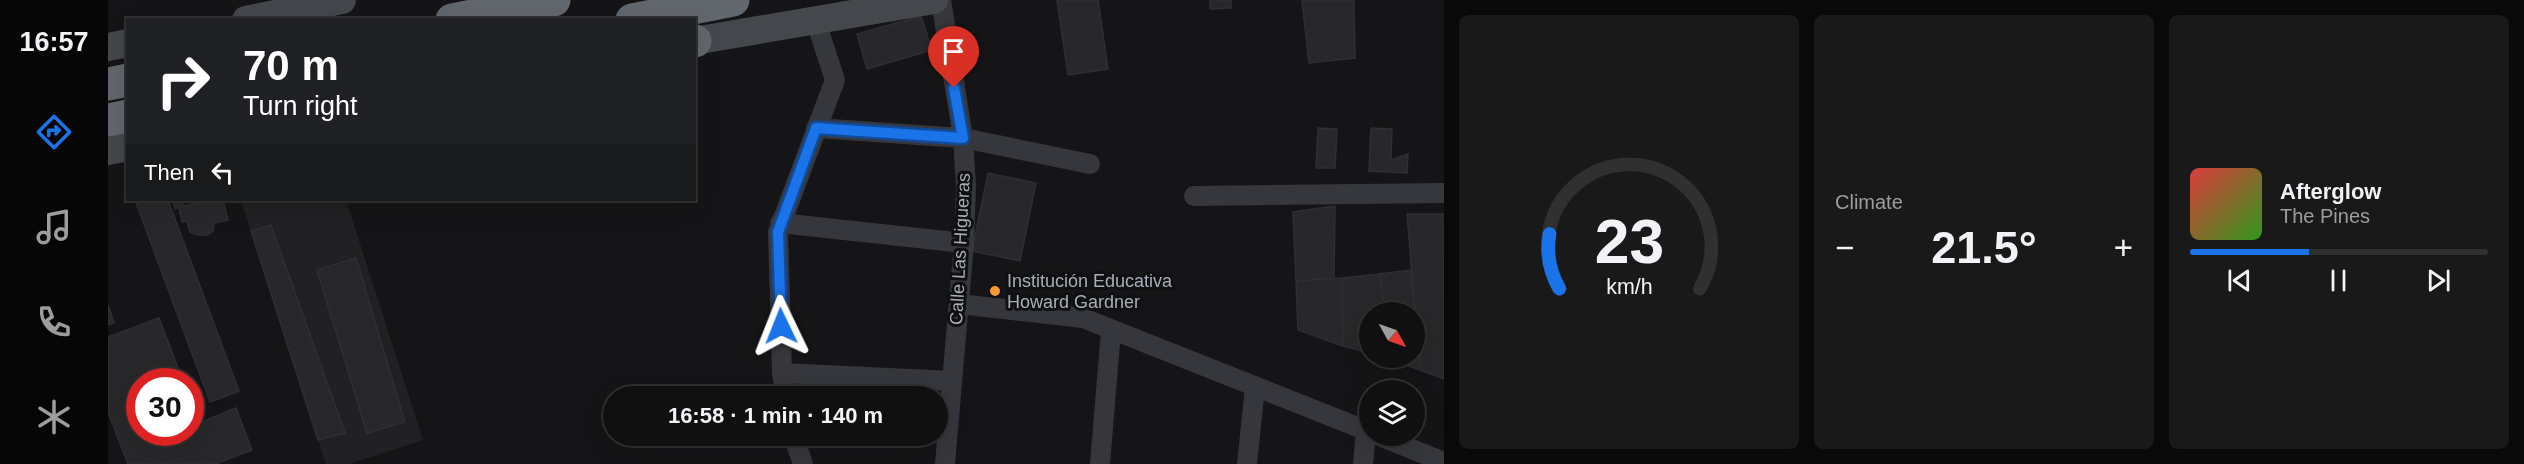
<!DOCTYPE html>
<html lang="en">
<head>
<meta charset="utf-8">
<style>
	:root { --surface:#101011; --page:#19191a; --text:#f1f3f6; --muted:#9c9d9f; --line:#303031; --accent:#1a73e8 }
	body { margin:0; font-family:Helvetica,sans-serif; background:var(--page); color:var(--text); height:100vh; display:flex; flex-direction:column; font-size:22px; white-space:nowrap }
	* { box-sizing:border-box; margin:0 }
	p { font-size:20px; color:var(--muted) }
	.icon { flex:none; width:33px; height:33px; fill:none; stroke:currentColor; stroke-width:2; stroke-linecap:round; stroke-linejoin:round }
	.map { position:relative; flex:1; overflow:hidden }
	.side { display:flex; flex-direction:column; gap:15px; padding:15px; background:#090909; width:1080px }
	.side>* { flex:none }
	.banner { position:absolute; left:18px; top:18px; width:570px; height:183px; border-radius:0px; box-shadow:0 6px 24px #0002,0 0 0 2px var(--line); background:#202124; color:#fff; overflow:hidden }
	.needle { width:39px; rotate:130deg }
	.tools { position:absolute; left:1251px; top:302px; display:grid; gap:12px }
	.tools a { display:grid; place-items:center; width:66px; height:66px; border-radius:50%; background:var(--surface); box-shadow:0 6px 24px #0002,0 0 0 2px var(--line); font-size:30px }
	.speed { position:absolute; left:18px; top:368px; display:flex; gap:12px; font-size:30px; font-weight:700; text-align:center }
	.speed>* { display:grid; place-content:center; width:78px; height:78px; border-radius:50%; background:var(--surface); box-shadow:0 6px 24px #0002,0 0 0 2px var(--line); line-height:1 }
	.speed .limit { border:9px solid #d22; background:#fff; color:#111 }
	.pin { position:absolute; display:grid; place-items:center; width:51px; height:51px; color:#fff; margin:-62px -26px; border-radius:50% 50% 50% 0; rotate:-45deg; box-shadow:0 0 6px #0007 }
	.pin .icon { rotate:45deg }
	.me { position:absolute; width:66px; margin:-33px; rotate:358deg; stroke-linejoin:round; filter:drop-shadow(0 0 4px #0008) }
	.turn { display:flex; align-items:center; gap:21px; height:126px; padding:0 18px; font-size:27px }
	.turn .icon { width:78px; height:78px; stroke-width:2.5 }
	.turn b { display:block; font-size:42px; line-height:51px }
	.then { display:flex; align-items:center; height:57px; padding:0 18px; background:#0003; gap:12px; font-size:22px }
	.big { font-size:45px; font-weight:700; line-height:1.1 }
	.side .card { flex:1; display:flex; flex-direction:column; justify-content:center; gap:9px; min-width:0; padding:0 21px; border-radius:9px; background:var(--page) }
	.side .dial { align-items:center; gap:0 }
	.dial svg { height:156px; overflow:visible; fill:none; stroke:var(--line); stroke-width:7; stroke-linecap:round; text-anchor:middle }
	.dial text { fill:var(--text); stroke:none }
	.song { display:flex; align-items:center; gap:18px }
	.cover { width:72px; height:72px; border-radius:9px; background:linear-gradient(135deg,hsl(0 70% 55%),hsl(110 70% 35%)) }
	.played { height:6px; border-radius:3px; background:linear-gradient(90deg,var(--accent) 40%,var(--line) 40%) }
	.keys { display:flex; justify-content:space-around; direction:ltr }
	.heat { display:flex; justify-content:space-between; align-items:center; font-size:33px; direction:ltr }
	.side .tiles { flex:1; display:grid; gap:15px; grid-template-columns:repeat(3,1fr) }
	.trip { position:absolute; left:495px; top:386px; width:345px; height:60px; border-radius:30px; background:var(--surface); box-shadow:0 6px 24px #0002,0 0 0 2px var(--line); font-weight:700; line-height:60px; text-align:center }
	main { display:flex; flex:1; min-height:0 }
	.dock { display:flex; flex-direction:column; width:108px; justify-content:space-around; align-items:center; background:#060607; color:var(--muted) }
	.dock .icon { width:42px; height:42px }
	.dock .active { color:var(--accent) }
	.dock b { font-size:27px; color:var(--text) }
	.map>svg:first-child { display:block }
	.built { fill:#212124 }
	.building { fill:#28282b; stroke:#2f2f33; stroke-width:1.5 }
	.lines { fill:none; stroke-linecap:round; stroke-linejoin:round }
	.street { stroke:#36373c; stroke-width:20 }
	.secondary { stroke:#44474c; stroke-width:28 }
	.highway { stroke:#62666d; stroke-width:33 }
	.route-casing { stroke:#114b97; stroke-width:15 }
	.route { stroke:#1a73e8; stroke-width:10 }
	.poi-dot { fill:#f6992e; stroke:#101012; stroke-width:2 }
	.labels { text-anchor:middle; dominant-baseline:central; stroke-width:6; stroke-linejoin:round; paint-order:stroke }
	.street-label { font-size:18px; fill:#a6aeb7; stroke:#101012 }
	.poi-label { font-size:18px; fill:#a6aeb7; stroke:#101012; text-anchor:start }
</style>
</head>
<body>
<main>
<nav class="dock">
<b>16:57</b>
<svg class="icon active" aria-label="directions" viewBox="0 0 24 24"><path d="M12 3l9 9-9 9-9-9zM9 14v-3h6M13 9l2 2-2 2"/></svg>
<svg class="icon" aria-label="music" viewBox="0 0 24 24"><path d="M9 18V5l10-2v13"/><circle cx="6" cy="18" r="3"/><circle cx="16" cy="16" r="3"/></svg>
<svg class="icon" aria-label="phone" viewBox="0 0 24 24"><path d="M5 4h4l2 5-3 2q2 4 5 5l2-3 5 2v4C11 20 4 13 5 4z"/></svg>
<svg class="icon" aria-label="climate" viewBox="0 0 24 24"><path d="M12 3v18M4 7l16 10M4 17L20 7"/></svg>
</nav>
<div class="map">
<svg width="1336" height="464" viewBox="0 0 1336 464">
	<rect width="100%" height="100%" fill="#151517"/>
	<path class="built" d="M133,200H194L195,203L205,200H238L315,440L241,464H218Z"/>
	<g class="building">
		<path d="M949,0H990L1000,69L960,75Z"/>
		<path d="M1102,0H1123V8L1102,9Z"/>
		<path d="M1194,0H1246L1247,58L1201,63Z"/>
		<path d="M813,16L824,50L759,69L749,34Z"/>
		<path d="M1210,128L1229,129L1227,168H1208Z"/>
		<path d="M1263,128L1284,129L1283,160L1300,154L1299,173L1261,171Z"/>
		<path d="M880,173L928,183L912,261L864,251Z"/>
		<path d="M27,200H60L131,391L102,402Z"/>
		<path d="M65,200H74L75,206L96,202V200H115L120,220L106,223L105,231L99,235H90L82,232L79,221L74,222L71,207L67,209Z"/>
		<path d="M1227,206L1226,279L1188,281L1185,212Z"/>
		<path d="M1299,214H1335L1336,379L1312,370Z"/>
		<path d="M163,225L237,433L210,440L143,231Z"/>
		<path d="M248,258L297,422L259,433L209,270Z"/>
		<path d="M1303,270L1312,370L1283,359V357H1306V312H1277L1272,274Z"/>
		<path d="M1272,274L1277,312H1262V353L1235,346L1234,278Z"/>
		<path d="M1234,278L1235,346L1190,330L1188,281Z"/>
		<path d="M0,305L6,323L0,325Z"/>
		<path d="M51,318L75,381H32V432H82V400L91,423L128,408L144,450L107,464H20L0,412V337Z"/>
	</g>
	<g class="lines">
		<g class="street">
			<path d="M833,0L855,138L858,186L856,243L837,464"/>
			<path d="M708,128L855,138L982,164"/>
			<path d="M1086,196L1336,193"/>
			<path d="M672,223L856,243"/>
			<path d="M851,304L975,318L1262,432"/>
			<path d="M674,373L844,381"/>
			<path d="M678,396L674,373L670,232L727,80L708,22"/>
			<path d="M685,435L695,464"/>
			<path d="M1269,435L1336,462"/>
			<path d="M992,464L1003,331"/>
			<path d="M1139,464L1147,387"/>
			<path d="M1255,464L1258,431"/>
		</g>
		<g class="secondary">
			<path d="M138,20L234,0"/>
			<path d="M586,41L826,0"/>
			<path d="M0,47L20,43"/>
			<path d="M0,151L20,147"/>
		</g>
		<g class="highway">
			<path d="M344,20L446,0"/>
			<path d="M524,20L625,0"/>
			<path d="M586,41H587"/>
			<path d="M0,84L20,80"/>
			<path d="M0,120L20,116"/>
		</g>
	</g>
	<g class="lines">
		<defs>
			<path id="route" d="M673,326L670,232L708,128L855,138L846,88"/>
		</defs>
		<use href="#route" class="route-casing"/>
		<use href="#route" class="route"/>
	</g>
	<circle class="poi-dot" cx="887" cy="291" r="6"/>
	<g class="labels">
		<g class="street-label">
			<text transform="translate(852 249) rotate(-87)">Calle Las Higueras</text>
		</g>
		<g class="poi-label">
			<text x="899" y="281">Institución Educativa<tspan x="899" dy="21">Howard Gardner</tspan></text>
		</g>
	</g>
</svg>
<div class="tools">
<a><svg class="needle" viewBox="-14 -14 28 28"><path d="M0-13l5 13h-10z" fill="#e53935"/><path d="M0 13l5-13h-10z" fill="#9c9d9f"/></svg></a>
<a><svg class="icon" aria-label="layers" viewBox="0 0 24 24"><path d="M12 4l9 5-9 5-9-5zM3 14l9 5 9-5"/></svg></a>
</div>
<div class="speed"><div class="limit">30</div></div>
<div class="pin" style="left:846px;top:88px;background:#d93025"><svg class="icon" aria-label="arrive" viewBox="0 0 24 24"><path d="M6 21V4h12l-3 4 3 4H6"/></svg></div>
<svg class="me" style="left:673px;top:326px" viewBox="-20 -20 40 40"><path d="M0-17L14 15 0 8-14 15z" fill="#1a73e8" stroke="#fff" stroke-width="4"/></svg>
<div class="trip">16:58 · 1 min · 140 m</div>
<div class="banner">
<div class="turn"><svg class="icon" aria-label="right" viewBox="0 0 24 24"><path d="M7 20v-9h11M14 6l5 5-5 5"/></svg><div><b>70 m</b>Turn right</div></div>
<div class="then">Then<svg class="icon" aria-label="left" viewBox="0 0 24 24"><path d="M17 20v-9H6M10 6l-5 5 5 5"/></svg></div>
</div>
</div>
<section class="side">
<div class="tiles">
<div class="card dial"><svg viewBox="0 0 100 80">
<path d="M14 69A42 42 0 1 1 86 69"/>
<path d="M14 69A42 42 0 0 1 9 41" stroke="#1a73e8"/>
<text x="50" y="56" font-size="32" font-weight="700">23</text>
<text x="50" y="72" font-size="11">km/h</text>
</svg></div>
<div class="card"><p>Climate</p>
<div class="heat"><a>−</a><b class="big">21.5°</b><a>+</a></div>
</div>
<div class="card">
<div class="song"><i class="cover"></i><div><b>Afterglow</b><p>The Pines</p></div></div>
<div class="played"></div>
<div class="keys"><svg class="icon" aria-label="previous" viewBox="0 0 24 24"><path d="M18 5L8 12l10 7zM5 5v14"/></svg><svg class="icon" aria-label="pause" viewBox="0 0 24 24"><path d="M8 5v14M16 5v14"/></svg><svg class="icon" aria-label="next" viewBox="0 0 24 24"><path d="M6 5l10 7-10 7zM19 5v14"/></svg></div>
</div>
</div>
</section>
</main>
</body>
</html>
